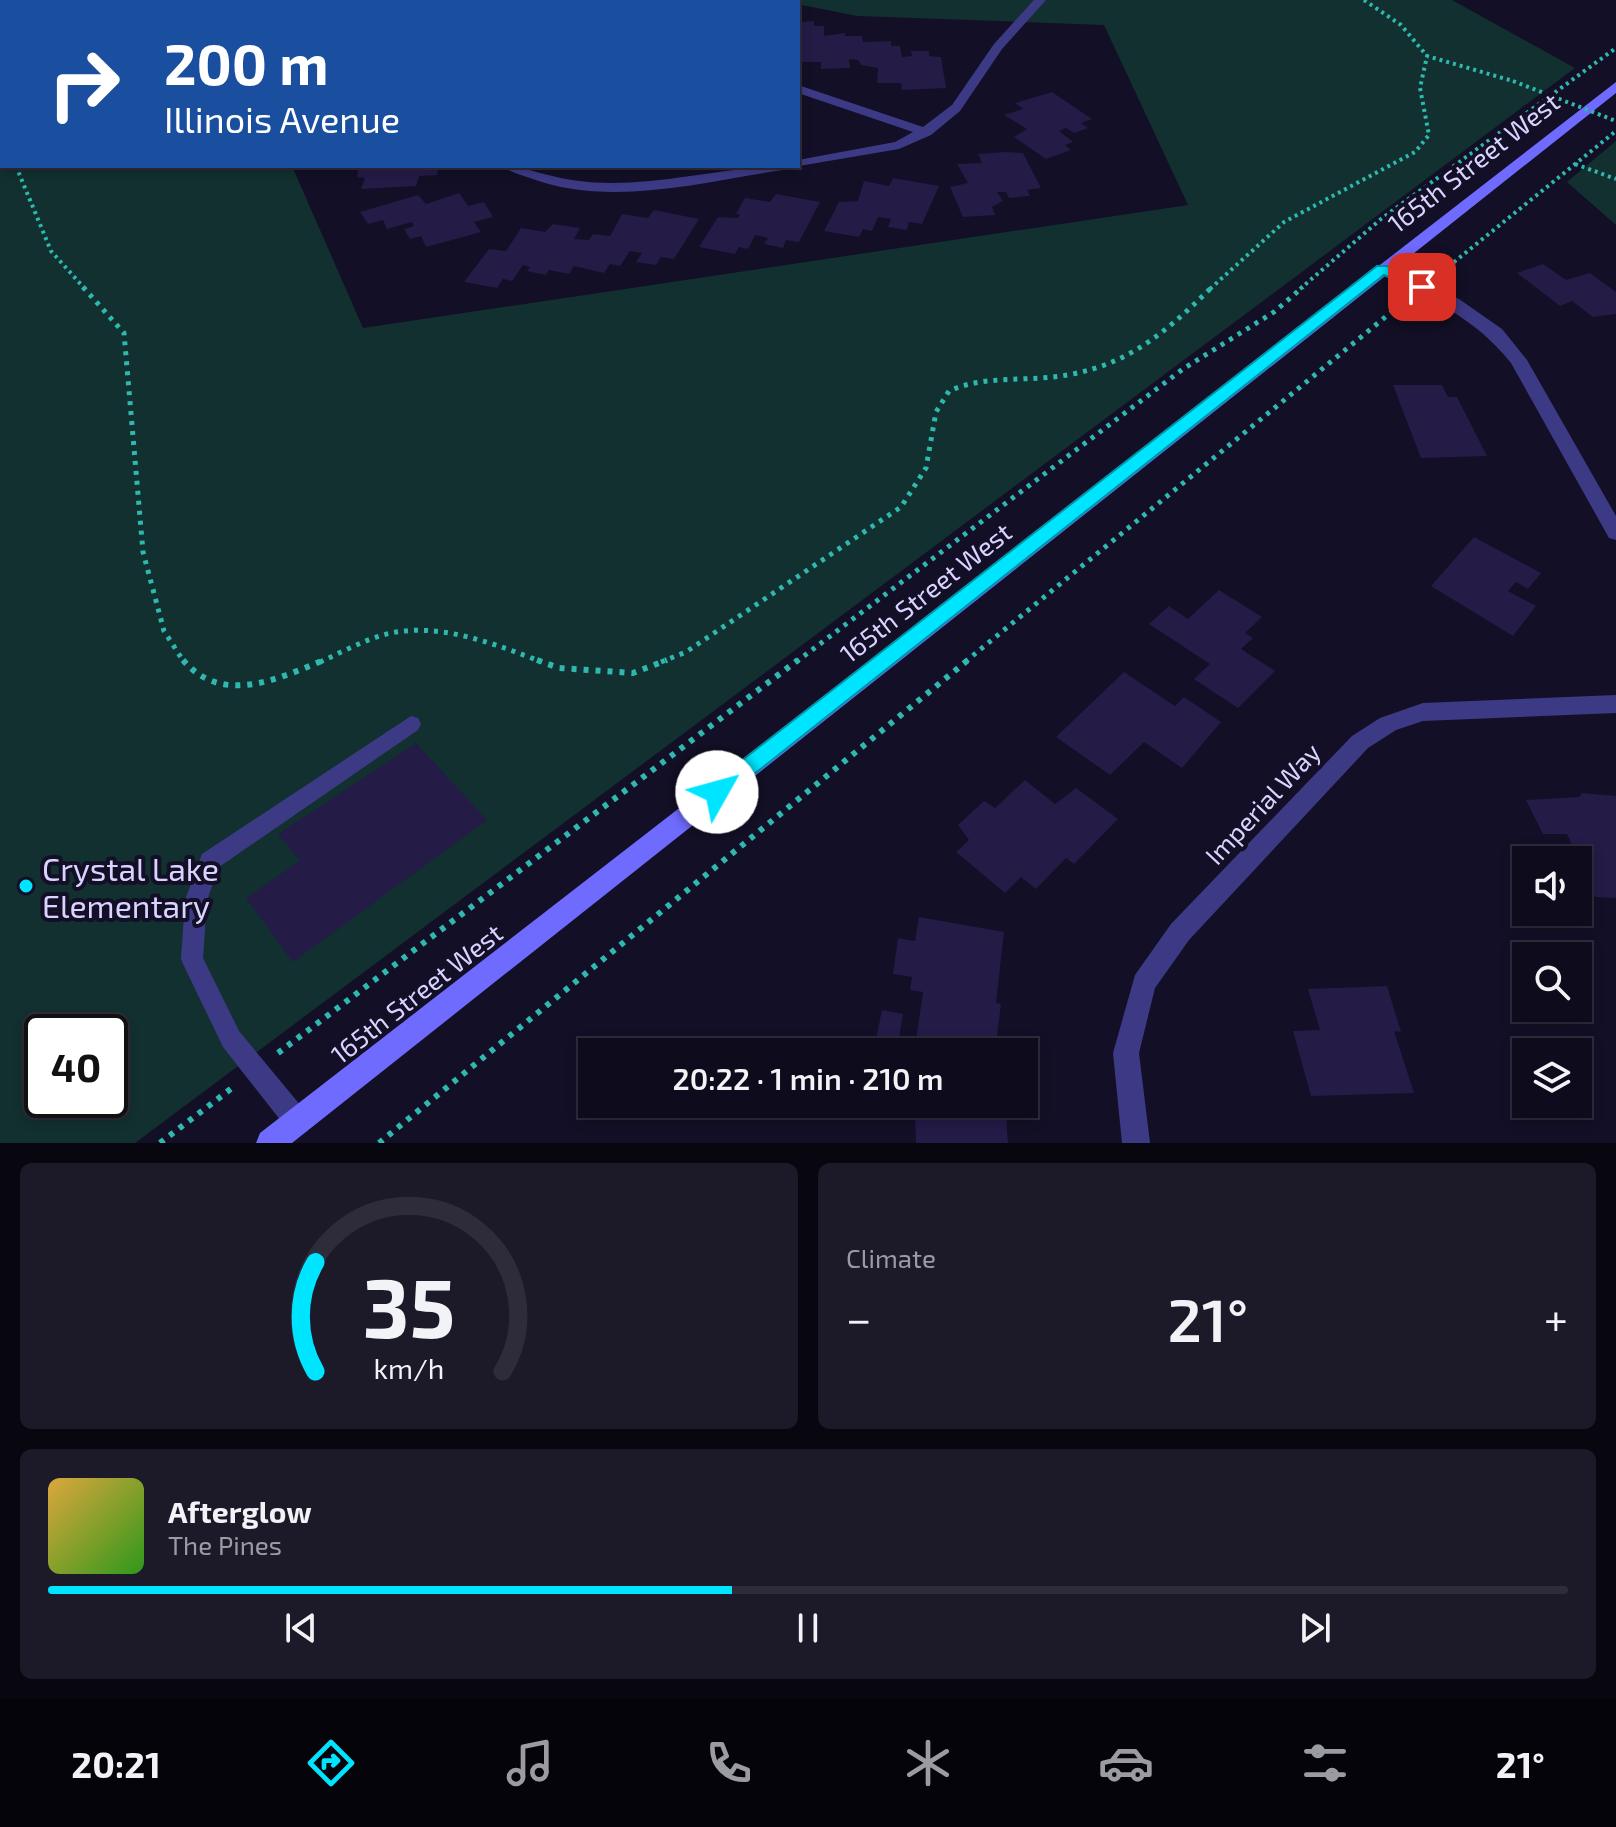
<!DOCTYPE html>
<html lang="en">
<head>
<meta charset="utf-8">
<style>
	:root { --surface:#0e0b1c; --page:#1c1929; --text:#f1f3f6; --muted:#9b9ba3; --line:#2e2b3b; --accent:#00e5ff }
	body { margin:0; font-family:"Exo 2",sans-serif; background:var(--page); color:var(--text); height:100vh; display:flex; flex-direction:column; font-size:30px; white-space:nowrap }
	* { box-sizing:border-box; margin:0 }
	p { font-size:26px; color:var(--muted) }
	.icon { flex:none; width:44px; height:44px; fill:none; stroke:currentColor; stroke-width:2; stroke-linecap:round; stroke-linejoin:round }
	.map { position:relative; height:1143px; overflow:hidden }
	.sheet { display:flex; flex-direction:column; gap:20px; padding:20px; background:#08060f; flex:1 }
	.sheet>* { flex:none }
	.hud { position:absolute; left:0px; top:0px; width:800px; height:168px; box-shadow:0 4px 12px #0003,0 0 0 2px var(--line); background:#1a4fa0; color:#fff; overflow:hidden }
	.controls { position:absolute; left:1512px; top:846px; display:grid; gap:16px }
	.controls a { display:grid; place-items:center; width:80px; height:80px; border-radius:0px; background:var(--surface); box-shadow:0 4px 12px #0003,0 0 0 2px var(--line); font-size:40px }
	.speed { position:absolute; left:24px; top:1014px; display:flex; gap:16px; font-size:40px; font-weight:700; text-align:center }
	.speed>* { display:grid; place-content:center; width:104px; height:104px; border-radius:50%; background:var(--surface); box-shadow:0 4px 12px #0003,0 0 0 2px var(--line); line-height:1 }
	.speed .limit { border:4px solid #111; border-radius:12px; background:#fff; color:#111 }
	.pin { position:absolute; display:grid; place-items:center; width:68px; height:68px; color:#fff; margin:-34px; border-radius:16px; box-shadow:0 4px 12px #0006 }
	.me { position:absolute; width:88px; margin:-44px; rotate:52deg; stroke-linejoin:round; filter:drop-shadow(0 0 6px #0008) }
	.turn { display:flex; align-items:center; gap:28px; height:168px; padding:0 32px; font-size:36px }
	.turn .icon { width:104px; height:104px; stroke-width:2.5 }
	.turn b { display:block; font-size:56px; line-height:68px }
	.big { font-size:60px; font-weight:600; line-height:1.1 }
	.sheet .widget { flex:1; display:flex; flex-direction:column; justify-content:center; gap:12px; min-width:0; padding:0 28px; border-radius:12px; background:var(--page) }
	.sheet .dial { align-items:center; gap:0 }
	.dial svg { height:208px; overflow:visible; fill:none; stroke:var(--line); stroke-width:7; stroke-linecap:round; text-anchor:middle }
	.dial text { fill:var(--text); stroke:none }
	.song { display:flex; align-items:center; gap:24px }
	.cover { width:96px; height:96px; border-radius:12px; background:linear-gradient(135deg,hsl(40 70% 55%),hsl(110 70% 35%)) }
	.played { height:8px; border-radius:4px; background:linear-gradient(90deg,var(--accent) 45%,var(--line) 45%) }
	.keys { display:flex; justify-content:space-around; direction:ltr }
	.heat { display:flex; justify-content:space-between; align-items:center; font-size:44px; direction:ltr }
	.sheet .tiles { flex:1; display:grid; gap:20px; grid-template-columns:1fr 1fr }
	.widget:last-child { grid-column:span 2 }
	.trip { position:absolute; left:578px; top:1038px; width:460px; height:80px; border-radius:0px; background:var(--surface); box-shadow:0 4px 12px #0003,0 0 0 2px var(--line); font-weight:600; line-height:80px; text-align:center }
	.tab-bar { display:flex; height:128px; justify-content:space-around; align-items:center; background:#06040b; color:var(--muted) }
	.tab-bar .icon { width:56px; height:56px }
	.tab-bar .current { color:var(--accent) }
	.tab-bar b { font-size:36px; color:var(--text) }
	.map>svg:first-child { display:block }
	.green { fill:#12302f; fill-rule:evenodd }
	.building { fill:#241b47 }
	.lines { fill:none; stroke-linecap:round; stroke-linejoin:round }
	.path-far2 { stroke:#2fb8b0; stroke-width:4; stroke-dasharray:3 4; stroke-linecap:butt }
	.path-far1 { stroke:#2fb8b0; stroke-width:5; stroke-dasharray:4 6; stroke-linecap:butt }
	.path { stroke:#2fb8b0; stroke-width:6; stroke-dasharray:5 7; stroke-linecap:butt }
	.lane { fill:#3d3a85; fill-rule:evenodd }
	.street { fill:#3d3a85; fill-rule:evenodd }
	.secondary { fill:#6f6bff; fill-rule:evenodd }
	.path-bridge { stroke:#2fb8b0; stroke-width:4; stroke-dasharray:3 4; stroke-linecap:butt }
	.route { fill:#00e5ff; stroke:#0095a6; stroke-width:2 }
	.poi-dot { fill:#00e5ff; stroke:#130f26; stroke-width:3 }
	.labels { text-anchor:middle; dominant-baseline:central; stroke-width:8; stroke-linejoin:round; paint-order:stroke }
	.street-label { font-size:26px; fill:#d9d4ff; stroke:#130f26 }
	.near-poi-label { font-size:32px; fill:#d9d4ff; stroke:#130f26; text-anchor:start }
</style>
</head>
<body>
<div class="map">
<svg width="1616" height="1143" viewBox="0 0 1616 1143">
	<rect width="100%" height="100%" fill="#130f26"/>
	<g class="green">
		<path d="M0,0H221L2,2V166H292L363,328L1188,205L1104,25L857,16L777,0H1452L1575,68L135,1143H0ZM42,1032H110V1100H42Z"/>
		<path d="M1616,141V225L1567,182Z"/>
	</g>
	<g class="building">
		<path d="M814,21V26H824V36L845,33V36H862L863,42L891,41V46H900L902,57L912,56L911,51H929V56L941,57L946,88L902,90L901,83H877L878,68L861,65L858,60L849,59L850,68L821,69V62H798V22Z"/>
		<path d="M1052,92L1092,119L1081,123L1088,128L1074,133L1066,128L1059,131L1073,142L1065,145L1071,150L1046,159L1014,137L1027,129L1004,115L1023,109L1015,103Z"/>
		<path d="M1006,152L1023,153L1041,188L1027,190L1030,196L1009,198L1006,192H997L1003,201L992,207L995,215L963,217L950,187L968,183L957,164L982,163L978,154Z"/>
		<path d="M366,166H439L437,175L419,176L416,186L361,189L365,178L357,177L358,169Z"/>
		<path d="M893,178L939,186L922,224L909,222L907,230L888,227L891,219L878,217L872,231L863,229L859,237L824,231L839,202L858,201L864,181L889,186Z"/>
		<path d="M459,193L468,206L484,202L493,217L474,222L481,232L426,247L421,236L410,239L404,229L414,226L412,222L387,229L383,220L368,224L360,212L418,195L426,204Z"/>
		<path d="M776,194L820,202L799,242L786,240L783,248L764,244L768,238L755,235L748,249L739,247L735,254L699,247L718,217L738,218L740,214H736L745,198L770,202Z"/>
		<path d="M654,210L699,219L674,259L661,257L656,265L636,262L642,253L630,251L620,266L610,264L604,273L574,266L569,274L549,270L546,275L527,271L530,267L523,265L512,281L503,279L497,288L464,282L489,249L506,251L521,228L545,232L553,224L580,228L574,239L589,240L593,234L610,236L622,214L648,218Z"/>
		<path d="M1543,264L1566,280L1590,273L1616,292V314L1593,317L1572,301L1560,306L1517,273Z"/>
		<path d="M1393,385H1442L1448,397H1457L1487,456L1421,458Z"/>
		<path d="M1474,537L1541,573L1528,589L1516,582L1508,591L1536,606L1513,636L1431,586Z"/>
		<path d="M1219,590L1262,617L1245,633L1253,638L1241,649L1275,671L1238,708L1194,679L1210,664L1149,624L1169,606L1188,619Z"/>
		<path d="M1124,672L1175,706L1184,697L1221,722L1182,768L1144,742L1110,775L1056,737Z"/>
		<path d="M416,743L487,820L293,962L246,898L300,861L278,834Z"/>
		<path d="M1025,780L1055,804L1076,788L1118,819L1074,864L1066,858L1036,889L1021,877L1005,893L956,852L969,840L958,825L984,801L995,808Z"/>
		<path d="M1582,793L1616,796V898L1595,897L1567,834H1543L1526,800L1579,797Z"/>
		<path d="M919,917L1004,932L996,1003L1001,1004L995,1052H944L915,1047L923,992L910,990L912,977L893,974L898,938L915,941Z"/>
		<path d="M1387,986L1401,1032L1394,1031L1414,1093L1311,1096L1293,1031L1320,1030L1308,989Z"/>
		<path d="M882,1010L903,1014L898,1044L876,1039Z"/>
		<path d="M915,1115H1006L1008,1143H916Z"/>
	</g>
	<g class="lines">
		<g class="path-far2">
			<path d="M1364,0L1401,25L1427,56"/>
			<path d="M0,135L2,138"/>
			<path d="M1575,164L1616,179"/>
			<path d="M16,166L51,251L85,289"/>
			<path d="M1443,271L1616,131"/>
			<path d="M1210,289L1284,222L1415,152L1429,135L1420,88L1427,56L1513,81"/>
			<path d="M1300,289L1381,219L1616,48"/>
		</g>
		<g class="path-far1">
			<path d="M83,287L124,333L143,552L164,631L184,662"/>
			<path d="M320,662C340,653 362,641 383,635C435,620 495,644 542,662"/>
			<path d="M661,662L686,652L901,507L926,468L936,412L949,391C977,378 1011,380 1041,378C1118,373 1159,339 1212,287"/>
			<path d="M796,662L1183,369L1274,312L1303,287"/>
			<path d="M965,662L1400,305"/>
		</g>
		<g class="path">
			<path d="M183,660C222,706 278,679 324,660"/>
			<path d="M537,660L559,668L633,673L667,660"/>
			<path d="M278,1053L798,660"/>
			<path d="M160,1143L232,1088"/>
			<path d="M379,1143L968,660"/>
		</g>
		<g class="lane">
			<path d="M377,0H389L390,2H378Z"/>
			<path d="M468,0H482L484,2H470Z"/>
			<path d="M1034,0H1046L1002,49L960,111L931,135L899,149L793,167L798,166V160L895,142L913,132L798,93V85L923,127L952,105L994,44Z"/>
			<path d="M502,166C519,166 529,170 544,174C566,180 589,183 611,183C672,183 730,166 790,166L783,170C703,182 609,208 530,178C521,175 510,172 502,166Z"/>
			<path d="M411,716L418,718L421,724L418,730L219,867L207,900L203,958L239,1031L306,1112L309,1121L306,1130L297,1133L288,1130L223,1047L184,966L181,959L185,900L202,854Z"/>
		</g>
		<g class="street">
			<path d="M1382,264L1459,299L1502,329L1527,360L1616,516V540L1609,538L1511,363C1474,316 1428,298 1376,272V266Z"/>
			<path d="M1616,695V713L1423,721L1396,730L1368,748L1189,940L1155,988L1139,1053L1150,1143H1122L1113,1053L1135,975L1171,924L1352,736L1380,718L1423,703Z"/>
		</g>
		<path class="secondary" d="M1616,82V93L292,1143H256L260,1133Z"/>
		<path class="path-bridge" d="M1513,81L1616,121"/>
	</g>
	<path class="route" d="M1377,266H1387L1429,287L1416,290L1384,275L724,798H709L706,792L709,786Z"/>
	<circle class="poi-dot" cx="26" cy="886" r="8"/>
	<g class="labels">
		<g class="street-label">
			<text transform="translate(1473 162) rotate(-38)">165th Street West</text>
			<text transform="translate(925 592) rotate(-38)">165th Street West</text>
			<text transform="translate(1262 803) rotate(-47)">Imperial Way</text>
			<text transform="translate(416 993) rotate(-38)">165th Street West</text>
		</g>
		<g class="near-poi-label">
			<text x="42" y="868">Crystal Lake<tspan x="42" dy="37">Elementary</tspan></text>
		</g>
	</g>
</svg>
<div class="controls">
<a><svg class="icon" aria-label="sound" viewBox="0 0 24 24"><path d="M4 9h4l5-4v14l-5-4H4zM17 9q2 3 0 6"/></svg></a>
<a><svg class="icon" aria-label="search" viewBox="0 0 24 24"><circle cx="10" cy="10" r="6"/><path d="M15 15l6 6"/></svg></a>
<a><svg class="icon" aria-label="layers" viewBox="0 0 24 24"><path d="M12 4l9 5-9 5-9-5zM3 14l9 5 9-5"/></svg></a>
</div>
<div class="speed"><div class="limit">40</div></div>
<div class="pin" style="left:1422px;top:287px;background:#d93025"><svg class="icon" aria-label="arrive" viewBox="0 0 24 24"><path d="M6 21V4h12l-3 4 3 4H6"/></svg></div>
<svg class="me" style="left:717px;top:792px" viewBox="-20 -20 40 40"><circle r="19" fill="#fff"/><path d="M0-13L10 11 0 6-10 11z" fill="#00e5ff"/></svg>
<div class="trip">20:22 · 1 min · 210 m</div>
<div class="hud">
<div class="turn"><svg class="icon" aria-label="right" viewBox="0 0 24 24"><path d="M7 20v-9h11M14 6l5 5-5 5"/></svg><div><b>200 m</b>Illinois Avenue</div></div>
</div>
</div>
<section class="sheet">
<div class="tiles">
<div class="widget dial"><svg viewBox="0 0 100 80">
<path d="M14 69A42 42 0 1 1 86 69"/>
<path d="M14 69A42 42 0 0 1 14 27" stroke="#00e5ff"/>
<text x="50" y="56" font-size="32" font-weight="700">35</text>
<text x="50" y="72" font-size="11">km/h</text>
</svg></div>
<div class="widget"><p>Climate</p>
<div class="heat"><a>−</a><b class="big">21°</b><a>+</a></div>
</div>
<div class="widget">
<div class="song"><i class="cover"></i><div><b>Afterglow</b><p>The Pines</p></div></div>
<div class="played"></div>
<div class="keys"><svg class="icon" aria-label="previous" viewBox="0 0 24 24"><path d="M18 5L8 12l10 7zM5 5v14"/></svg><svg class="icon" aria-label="pause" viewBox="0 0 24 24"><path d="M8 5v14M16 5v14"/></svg><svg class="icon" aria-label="next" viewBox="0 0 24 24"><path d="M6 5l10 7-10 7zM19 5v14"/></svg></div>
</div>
</div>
</section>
<nav class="tab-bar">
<b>20:21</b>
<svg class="icon current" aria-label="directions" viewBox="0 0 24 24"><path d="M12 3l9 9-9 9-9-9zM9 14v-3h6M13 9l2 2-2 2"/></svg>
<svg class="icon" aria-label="music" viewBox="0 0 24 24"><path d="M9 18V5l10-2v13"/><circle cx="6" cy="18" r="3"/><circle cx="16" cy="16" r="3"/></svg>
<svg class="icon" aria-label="phone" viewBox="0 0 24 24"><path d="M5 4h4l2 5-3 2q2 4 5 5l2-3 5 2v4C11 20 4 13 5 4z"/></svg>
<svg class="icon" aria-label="climate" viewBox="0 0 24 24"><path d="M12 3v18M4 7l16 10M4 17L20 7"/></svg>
<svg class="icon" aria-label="car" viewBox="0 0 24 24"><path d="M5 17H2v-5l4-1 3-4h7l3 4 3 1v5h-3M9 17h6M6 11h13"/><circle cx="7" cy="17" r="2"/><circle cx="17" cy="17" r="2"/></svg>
<svg class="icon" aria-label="filters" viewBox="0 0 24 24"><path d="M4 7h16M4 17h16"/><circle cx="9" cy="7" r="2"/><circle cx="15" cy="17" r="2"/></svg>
<b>21°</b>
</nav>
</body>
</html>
